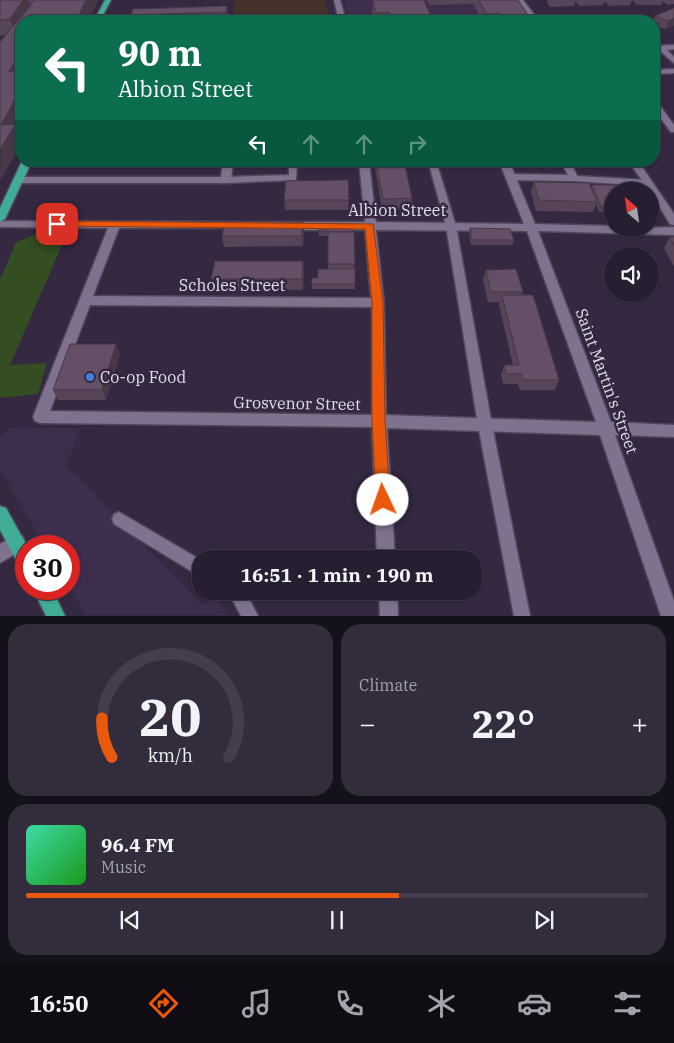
<!DOCTYPE html>
<html lang="en">
<head>
<meta charset="utf-8">
<style>
	:root { --surface:#271f31; --page:#332c3d; --text:#f1f3f6; --muted:#a4a2ab; --line:#433d4d; --accent:#ea580c }
	body { margin:0; font-family:"IBM Plex Serif",serif; background:var(--page); color:var(--text); height:100vh; display:flex; flex-direction:column; font-size:19px; white-space:nowrap }
	* { box-sizing:border-box; margin:0 }
	p { font-size:16px; color:var(--muted) }
	.icon { flex:none; width:28px; height:28px; fill:none; stroke:currentColor; stroke-width:2; stroke-linecap:round; stroke-linejoin:round }
	.map { position:relative; height:616px; overflow:hidden }
	.sheet { display:flex; flex-direction:column; gap:8px; padding:8px; background:#15111b; flex:1 }
	.sheet>* { flex:none }
	.banner { position:absolute; left:15px; top:15px; width:645px; height:152px; border-radius:20px; box-shadow:0 1px 4px #0004,0 0 0 1px var(--line); background:#0b6e4f; color:#fff; overflow:hidden }
	.needle { width:32px; rotate:331deg }
	.tools { position:absolute; left:604px; top:182px; display:grid; gap:10px }
	.tools a { display:grid; place-items:center; width:55px; height:55px; border-radius:50%; background:var(--surface); box-shadow:0 1px 4px #0004,0 0 0 1px var(--line); font-size:25px }
	.speed { position:absolute; left:15px; top:535px; display:flex; gap:10px; font-size:25px; font-weight:700; text-align:center }
	.speed>* { display:grid; place-content:center; width:65px; height:65px; border-radius:50%; background:var(--surface); box-shadow:0 1px 4px #0004,0 0 0 1px var(--line); line-height:1 }
	.speed .limit { border:8px solid #d22; background:#fff; color:#111 }
	.pin { position:absolute; display:grid; place-items:center; width:42px; height:42px; color:#fff; margin:-21px; border-radius:10px; box-shadow:0 2px 8px #0006 }
	.me { position:absolute; width:55px; margin:-28px; rotate:357deg; stroke-linejoin:round; filter:drop-shadow(0 0 4px #0008) }
	.turn { display:flex; align-items:center; gap:18px; height:105px; padding:0 20px; font-size:22px }
	.turn .icon { width:65px; height:65px; stroke-width:2.5 }
	.turn b { display:block; font-size:35px; line-height:42px }
	.lanes { display:flex; align-items:center; height:48px; padding:0 20px; background:#0003; justify-content:center; gap:25px; direction:ltr }
	.lanes .off { opacity:.35 }
	.big { font-size:38px; font-weight:800; line-height:1.1 }
	.sheet .widget { flex:1; display:flex; flex-direction:column; justify-content:center; gap:8px; min-width:0; padding:0 18px; border-radius:20px; background:var(--page) }
	.sheet .dial { align-items:center; gap:0 }
	.dial svg { height:130px; overflow:visible; fill:none; stroke:var(--line); stroke-width:7; stroke-linecap:round; text-anchor:middle }
	.dial text { fill:var(--text); stroke:none }
	.song { display:flex; align-items:center; gap:15px }
	.cover { width:60px; height:60px; border-radius:8px; background:linear-gradient(135deg,hsl(160 70% 55%),hsl(120 70% 35%)) }
	.played { height:5px; border-radius:2px; background:linear-gradient(90deg,var(--accent) 60%,var(--line) 60%) }
	.keys { display:flex; justify-content:space-around; direction:ltr }
	.heat { display:flex; justify-content:space-between; align-items:center; font-size:28px; direction:ltr }
	.sheet .tiles { flex:1; display:grid; gap:8px; grid-template-columns:1fr 1fr }
	.widget:last-child { grid-column:span 2 }
	.trip { position:absolute; left:192px; top:550px; width:290px; height:50px; border-radius:20px; background:var(--surface); box-shadow:0 1px 4px #0004,0 0 0 1px var(--line); font-weight:800; line-height:50px; text-align:center }
	.tabs { display:flex; height:80px; justify-content:space-around; align-items:center; background:#100c14; color:var(--muted) }
	.tabs .icon { width:35px; height:35px }
	.tabs .current { color:var(--accent) }
	.tabs b { font-size:22px; color:var(--text) }
	.map>svg:first-child { display:block }
	.built { fill:#3d2e4d }
	.industrial { fill:#44312a }
	.green { fill:#344e22 }
	.lines { fill:none; stroke-linecap:round; stroke-linejoin:round }
	.lane-casing { stroke:#50465a; stroke-width:3 }
	.street-casing { stroke:#50465a; stroke-width:3 }
	.primary-casing { stroke:#50465a; stroke-width:3 }
	.lane { fill:#7e728e; fill-rule:evenodd }
	.street { fill:#7e728e; fill-rule:evenodd }
	.primary { fill:#41ac95; fill-rule:evenodd }
	.wall { fill:#574458 }
	.shaded-wall { fill:#473747 }
	.building { fill:#654f66; stroke:#473747 }
	.route { fill:#ea580c; stroke:#983908 }
	.shop-dot { fill:#3f7fe0; stroke:#342941; stroke-width:2 }
	.labels { text-anchor:middle; dominant-baseline:central; stroke-width:5; stroke-linejoin:round; paint-order:stroke }
	.street-label { font-size:16px; fill:#e3dcec; stroke:#342941 }
	.poi-label { font-size:16px; fill:#e3dcec; stroke:#342941; text-anchor:start }
</style>
</head>
<body>
<div class="map">
<svg width="674" height="616" viewBox="0 0 674 616">
	<rect width="100%" height="100%" fill="#342941"/>
	<g class="built">
		<path d="M345,0H513L528,21H349Z"/>
		<path d="M10,428H79L67,466L202,605L216,598L228,615H86L69,586V546H45L0,469V437Z"/>
	</g>
	<path class="industrial" d="M235,0H325L330,21H233Z"/>
	<path class="green" d="M68,231L10,365L47,363L38,394L0,398V280L16,242L40,233Z"/>
	<g class="lines">
		<defs>
			<g id="lane">
				<path d="M674,69V73L654,74V70Z"/>
				<path d="M654,102H657L674,125V132H671L654,109Z"/>
				<path d="M289,161H297L296,180L226,183L221,180L226,177L289,175Z"/>
				<path d="M428,161H436L456,226L492,425L530,616H514L478,425L446,226Z"/>
				<path d="M561,161H570L577,176L648,180L653,183L648,186L574,181L511,180L506,177L511,174L568,175Z"/>
				<path d="M119,512L201,560V577L114,524L112,519L114,514Z"/>
				<path d="M228,591H245L258,616H241Z"/>
			</g>
			<g id="street">
				<path d="M334,0H340L346,21H339Z"/>
				<path d="M517,0H523L539,21H533Z"/>
				<path d="M674,45V49L667,50L674,57V63L659,50H654V46Z"/>
				<path d="M223,161H233L231,180L226,183H18L13,180L18,177H221Z"/>
				<path d="M359,161H369L376,222L524,224L499,161H509L535,224L612,226V229L674,227V235L538,231L611,422L674,425V437L615,435L674,601V616H661L600,435L387,428L395,559H377L372,427L40,423L35,421L33,417L108,228L0,227V221L240,222L245,225L240,228H119L93,296L371,298L365,230H287L282,226L287,222H365ZM376,230L527,231L596,422L386,415L384,303ZM90,305L372,307V415L50,411Z"/>
				<path d="M628,161H638L674,214V225L670,224L650,191Z"/>
				<path d="M17,535L23,537L25,543L23,549L0,563V544Z"/>
				<path d="M379,591H397L398,616H380Z"/>
			</g>
			<g id="primary">
				<path d="M105,0H111L100,21H94Z"/>
				<path d="M22,161H32L5,219L0,222V208Z"/>
				<path d="M0,506L6,508L27,546L26,570L20,567L0,530Z"/>
				<path d="M33,589H52L65,616H46Z"/>
			</g>
		</defs>
		<use href="#lane" class="lane-casing"/>
		<use href="#street" class="street-casing"/>
		<use href="#primary" class="primary-casing"/>
		<use href="#lane" class="lane"/>
		<use href="#street" class="street"/>
		<use href="#primary" class="primary"/>
	</g>
	<g class="wall">
		<path d="M0,0H98L88,21H21V119L17,127L21,137V146L0,180L6,35L0,36Z"/>
		<path d="M373,0L433,21H375L372,12Z"/>
		<path d="M427,0H518L532,21H475L476,17H480L473,4L429,5Z"/>
		<path d="M547,0H674V4L667,5L663,1L661,5H637L632,0L630,5L609,6L605,1L603,5L580,6L575,1L574,6L550,7L547,2Z"/>
		<path d="M227,6L228,14L227,21H133L131,15Z"/>
		<path d="M674,8V26L665,29L654,25V21H653L655,16Z"/>
		<path d="M374,161H404L412,198L411,208L382,209Z"/>
		<path d="M534,182L591,187L592,185L612,191V213L599,212L596,204L593,212L536,211L531,192Z"/>
		<path d="M284,200H349L348,210H285Z"/>
		<path d="M303,221L304,231L303,246L224,247L222,236Z"/>
		<path d="M319,224H353L355,289H312V278H318L328,269V236H319Z"/>
		<path d="M470,228L514,240L512,245H471L469,234Z"/>
		<path d="M670,237H674V267L664,248Z"/>
		<path d="M303,261L304,271L303,290L214,289L211,279Z"/>
		<path d="M486,270L523,292L522,295L559,380L555,390H520L518,384H503L501,375L504,365H513L499,305L500,302H488L483,280Z"/>
		<path d="M120,354L106,400H58L53,390Z"/>
	</g>
	<g class="shaded-wall">
		<path d="M23,0H28L32,10L16,35L10,19Z"/>
		<path d="M86,0H98L88,21H76Z"/>
		<path d="M227,6L228,14L227,21L226,12Z"/>
		<path d="M674,18V26L665,29L668,21Z"/>
		<path d="M18,58H21V80L8,72Z"/>
		<path d="M21,88V119L17,127L21,137V146L0,180L1,125Z"/>
		<path d="M303,221L304,231L303,246L302,236Z"/>
		<path d="M303,261L304,271L303,290L302,279Z"/>
		<path d="M116,344L120,354L106,400L102,390Z"/>
	</g>
	<g class="building">
		<path d="M0,0H23L10,19L0,20Z"/>
		<path d="M35,0H86L76,21H21V58H18L8,72L21,71V88L1,125L16,124L0,149V42Z"/>
		<path d="M373,0H424L433,21H408L407,20H391L389,12L376,13Z"/>
		<path d="M479,0H518L532,21H478L476,17L501,16L499,13L487,14Z"/>
		<path d="M227,6L226,12L131,15L133,9Z"/>
		<path d="M674,8V18L668,21L655,16Z"/>
		<path d="M573,15L595,21H570L568,20L569,19H567Z"/>
		<path d="M376,161H404L412,198L383,199Z"/>
		<path d="M348,180L349,200H284L286,181Z"/>
		<path d="M534,182L589,183L597,202L539,200Z"/>
		<path d="M592,185H630L631,187L640,188L642,191H612V207H601Z"/>
		<path d="M225,221H303L302,236H222Z"/>
		<path d="M319,224H353V232H328V231H319Z"/>
		<path d="M470,228L510,229L514,240H472Z"/>
		<path d="M328,232H354L355,264H328Z"/>
		<path d="M670,237H674V246Z"/>
		<path d="M215,261H303L302,279H211Z"/>
		<path d="M318,269H355V284H311L312,278H318Z"/>
		<path d="M516,269L523,292H491L486,270Z"/>
		<path d="M502,295H533L559,380H523L522,374H506L504,365H519Z"/>
		<path d="M70,344H116L102,390H53Z"/>
	</g>
	<path class="route" d="M57,221L373,224L383,302L385,421L390,500L388,505L383,507L378,505L376,500L372,421V302L365,229L54,226V222Z"/>
	<circle class="shop-dot" cx="90" cy="377" r="5"/>
	<g class="labels">
		<g class="street-label">
			<text x="397" y="210">Albion Street</text>
			<text x="232" y="285">Scholes Street</text>
			<text transform="translate(607 381) rotate(70)">Saint Martin's Street</text>
			<text transform="translate(297 403) rotate(1)">Grosvenor Street</text>
		</g>
		<g class="poi-label">
			<text x="100" y="377">Co-op Food</text>
		</g>
	</g>
</svg>
<div class="tools">
<a><svg class="needle" viewBox="-14 -14 28 28"><path d="M0-13l5 13h-10z" fill="#e53935"/><path d="M0 13l5-13h-10z" fill="#a4a2ab"/></svg></a>
<a><svg class="icon" aria-label="sound" viewBox="0 0 24 24"><path d="M4 9h4l5-4v14l-5-4H4zM17 9q2 3 0 6"/></svg></a>
</div>
<div class="speed"><div class="limit">30</div></div>
<div class="pin" style="left:57px;top:224px;background:#d93025"><svg class="icon" aria-label="arrive" viewBox="0 0 24 24"><path d="M6 21V4h12l-3 4 3 4H6"/></svg></div>
<svg class="me" style="left:383px;top:500px" viewBox="-20 -20 40 40"><circle r="19" fill="#fff"/><path d="M0-13L10 11 0 6-10 11z" fill="#ea580c"/></svg>
<div class="trip">16:51 · 1 min · 190 m</div>
<div class="banner">
<div class="turn"><svg class="icon" aria-label="left" viewBox="0 0 24 24"><path d="M17 20v-9H6M10 6l-5 5 5 5"/></svg><div><b>90 m</b>Albion Street</div></div>
<div class="lanes"><svg class="icon" aria-label="left" viewBox="0 0 24 24"><path d="M17 20v-9H6M10 6l-5 5 5 5"/></svg><svg class="icon off" aria-label="ahead" viewBox="0 0 24 24"><path d="M12 20V5M6 11l6-6 6 6"/></svg><svg class="icon off" aria-label="ahead" viewBox="0 0 24 24"><path d="M12 20V5M6 11l6-6 6 6"/></svg><svg class="icon off" aria-label="right" viewBox="0 0 24 24"><path d="M7 20v-9h11M14 6l5 5-5 5"/></svg></div>
</div>
</div>
<section class="sheet">
<div class="tiles">
<div class="widget dial"><svg viewBox="0 0 100 80">
<path d="M14 69A42 42 0 1 1 86 69"/>
<path d="M14 69A42 42 0 0 1 8 45" stroke="#ea580c"/>
<text x="50" y="56" font-size="32" font-weight="700">20</text>
<text x="50" y="72" font-size="11">km/h</text>
</svg></div>
<div class="widget"><p>Climate</p>
<div class="heat"><a>−</a><b class="big">22°</b><a>+</a></div>
</div>
<div class="widget">
<div class="song"><i class="cover"></i><div><b>96.4 FM</b><p>Music</p></div></div>
<div class="played"></div>
<div class="keys"><svg class="icon" aria-label="previous" viewBox="0 0 24 24"><path d="M18 5L8 12l10 7zM5 5v14"/></svg><svg class="icon" aria-label="pause" viewBox="0 0 24 24"><path d="M8 5v14M16 5v14"/></svg><svg class="icon" aria-label="next" viewBox="0 0 24 24"><path d="M6 5l10 7-10 7zM19 5v14"/></svg></div>
</div>
</div>
</section>
<nav class="tabs">
<b>16:50</b>
<svg class="icon current" aria-label="directions" viewBox="0 0 24 24"><path d="M12 3l9 9-9 9-9-9zM9 14v-3h6M13 9l2 2-2 2"/></svg>
<svg class="icon" aria-label="music" viewBox="0 0 24 24"><path d="M9 18V5l10-2v13"/><circle cx="6" cy="18" r="3"/><circle cx="16" cy="16" r="3"/></svg>
<svg class="icon" aria-label="phone" viewBox="0 0 24 24"><path d="M5 4h4l2 5-3 2q2 4 5 5l2-3 5 2v4C11 20 4 13 5 4z"/></svg>
<svg class="icon" aria-label="climate" viewBox="0 0 24 24"><path d="M12 3v18M4 7l16 10M4 17L20 7"/></svg>
<svg class="icon" aria-label="car" viewBox="0 0 24 24"><path d="M5 17H2v-5l4-1 3-4h7l3 4 3 1v5h-3M9 17h6M6 11h13"/><circle cx="7" cy="17" r="2"/><circle cx="17" cy="17" r="2"/></svg>
<svg class="icon" aria-label="filters" viewBox="0 0 24 24"><path d="M4 7h16M4 17h16"/><circle cx="9" cy="7" r="2"/><circle cx="15" cy="17" r="2"/></svg>
</nav>
</body>
</html>
